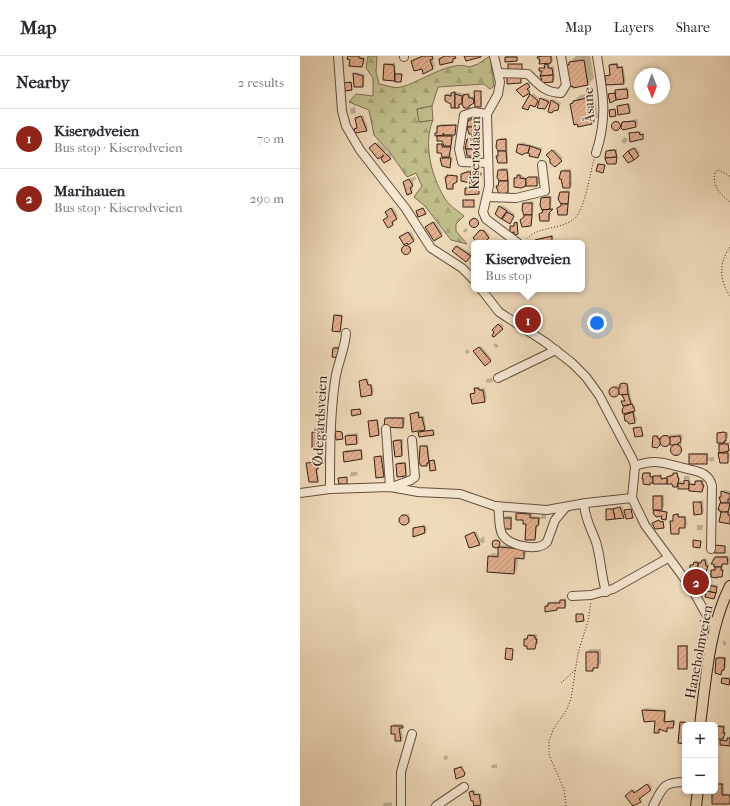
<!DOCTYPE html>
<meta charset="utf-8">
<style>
body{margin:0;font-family:"IM FELL French Canon",serif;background:#f7f7f7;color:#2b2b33}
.controls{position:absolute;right:12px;bottom:12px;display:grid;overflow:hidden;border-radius:6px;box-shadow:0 2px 6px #0003}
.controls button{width:36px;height:36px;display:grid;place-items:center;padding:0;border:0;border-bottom:1px solid #e1e1e2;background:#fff;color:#2b2b33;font:20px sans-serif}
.compass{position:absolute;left:334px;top:12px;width:36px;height:36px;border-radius:50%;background:#fff;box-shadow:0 2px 6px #0003;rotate:179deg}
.you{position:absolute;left:297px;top:267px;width:14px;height:14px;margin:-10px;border:3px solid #fff;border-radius:50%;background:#1a73e8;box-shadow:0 0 0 6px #1a73e833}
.badge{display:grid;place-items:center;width:26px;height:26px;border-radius:50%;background:#8f2418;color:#fff;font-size:13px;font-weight:700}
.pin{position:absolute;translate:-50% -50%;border:2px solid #fff;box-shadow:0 1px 4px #0006}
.popup{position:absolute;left:171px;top:184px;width:114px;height:52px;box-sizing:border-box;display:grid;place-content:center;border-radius:6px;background:#fff;filter:drop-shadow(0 1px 3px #0005);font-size:13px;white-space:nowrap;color:#7c7c81}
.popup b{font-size:15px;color:#2b2b33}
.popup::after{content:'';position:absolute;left:50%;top:100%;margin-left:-8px;border:8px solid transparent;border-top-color:#fff}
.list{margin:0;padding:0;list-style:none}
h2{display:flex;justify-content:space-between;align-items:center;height:52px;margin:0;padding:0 16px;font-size:17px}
h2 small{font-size:13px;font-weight:400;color:#7c7c81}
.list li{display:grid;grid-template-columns:26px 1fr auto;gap:12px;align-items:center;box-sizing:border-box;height:60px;padding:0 16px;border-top:1px solid #e1e1e2}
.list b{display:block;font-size:15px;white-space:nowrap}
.list p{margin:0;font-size:13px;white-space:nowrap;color:#7c7c81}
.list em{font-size:13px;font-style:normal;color:#7c7c81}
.map{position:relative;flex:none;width:430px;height:750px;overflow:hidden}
header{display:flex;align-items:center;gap:24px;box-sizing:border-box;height:56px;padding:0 20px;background:#fff;border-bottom:1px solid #e1e1e2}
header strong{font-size:19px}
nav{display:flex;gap:22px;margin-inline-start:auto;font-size:14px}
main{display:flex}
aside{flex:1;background:#fff}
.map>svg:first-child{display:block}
</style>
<header>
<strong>Map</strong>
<nav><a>Map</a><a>Layers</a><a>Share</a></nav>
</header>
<main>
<aside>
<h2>Nearby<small>2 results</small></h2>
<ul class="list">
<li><span class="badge">1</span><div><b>Kiserødveien</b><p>Bus stop · Kiserødveien</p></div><em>70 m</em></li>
<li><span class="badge">2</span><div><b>Marihauen</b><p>Bus stop · Kiserødveien</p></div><em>290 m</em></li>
</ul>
</aside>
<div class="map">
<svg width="430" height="750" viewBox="0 0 430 750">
<defs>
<pattern id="forest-firs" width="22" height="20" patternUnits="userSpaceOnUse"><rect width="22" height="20" fill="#c0bd8b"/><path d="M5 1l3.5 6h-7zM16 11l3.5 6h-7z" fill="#a6a277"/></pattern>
<pattern id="building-hatch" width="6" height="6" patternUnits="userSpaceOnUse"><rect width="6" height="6" fill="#e3b08f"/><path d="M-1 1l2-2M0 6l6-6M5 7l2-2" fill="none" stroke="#c3977a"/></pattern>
</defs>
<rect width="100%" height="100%" fill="#efdaba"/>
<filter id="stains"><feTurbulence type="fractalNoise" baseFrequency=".005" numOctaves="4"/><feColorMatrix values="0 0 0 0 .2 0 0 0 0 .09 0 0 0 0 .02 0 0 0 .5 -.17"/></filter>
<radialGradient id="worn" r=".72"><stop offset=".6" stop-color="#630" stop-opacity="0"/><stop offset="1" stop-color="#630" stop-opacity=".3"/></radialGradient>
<path fill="url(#forest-firs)" stroke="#7c6e50" d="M68,0H77L76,16L79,28C85,29 95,33 101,31C119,27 151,3 169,11L178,8L190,0L194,30L190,33L184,28L138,31L132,50L117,53L120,66L133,64C123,87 131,119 144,141C148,149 158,155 164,160L156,168V175L167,188L151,184L125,150L114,141L122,130L116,117L107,121L91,98L74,79L69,54L49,46L56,38L73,40V22L66,12Z"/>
<path fill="#c0bd8b" stroke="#7c6e50" d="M132,50L133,64L119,66L117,53Z"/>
<g fill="#0003">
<path d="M49,0L65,1L64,8L62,10Z"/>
<path d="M122,0H134L132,2L135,10L124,17L122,11L112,5Z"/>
<path d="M207,0H218V3L217,4L206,1Z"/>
<path d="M240,0H252L253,5L250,6V11L254,10L255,23L253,25L241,26L240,13L245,11L248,7H239Z"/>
<path d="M276,0H290L294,22L288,28L267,10Z"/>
<path d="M87,7H95L96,17L102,18L101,25L84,24L85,9Z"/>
<path d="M312,7H318L319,10H323L326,25L324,27L306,20L311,18L310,9Z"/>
<path d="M56,16L65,18L64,28L62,30L54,18Z"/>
<path d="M229,26L231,28L228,31L231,34L229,36L219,32Z"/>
<path d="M328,31L329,39L328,41L315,43L309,38L316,36L318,33Z"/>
<path d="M154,35L165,38L170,37L171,41L175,40L176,35H181L182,49L174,42L173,47L169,51L164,47H161L159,51H152V47L146,45V39L148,37L152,38Z"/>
<path d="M233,37L239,42L236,48L224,51Z"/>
<path d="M294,37L298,61L292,67L271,48L280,39Z"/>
<path d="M243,41L250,44L246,50L238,51Z"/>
<path d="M253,43L261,47L255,55L253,54L252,45Z"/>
<path d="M330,47L331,55L329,56L318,50Z"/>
<path d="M55,51L56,57L51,58L50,53Z"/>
<path d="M63,59L68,72L66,74L55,73L58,71L56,62Z"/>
<path d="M174,60H178L180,64L178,77L172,80L168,75L169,64Z"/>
<path d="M337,63L338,68L336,70L323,66Z"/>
<path d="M319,65L320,72L314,73L313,67Z"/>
<path d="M140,68H157L150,96L153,104L149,111H145L141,106L143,99L138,89L144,87L138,81L140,78L136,77Z"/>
<path d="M341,75V78L344,77L343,82L330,78Z"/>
<path d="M324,81L328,83L325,88L321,86Z"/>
<path d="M170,82H176L178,86L177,99L175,101L168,99L166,89Z"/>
<path d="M200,82H207L208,104L206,106L197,100L199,98L198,84Z"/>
<path d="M78,86L87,95L78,102L72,90Z"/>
<path d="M221,86L242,92L240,99L238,101L230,97L217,96Z"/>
<path d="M336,91L340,97L328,106L324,100L331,93Z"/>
<path d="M254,93L263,102L255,109L248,99Z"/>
<path d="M309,93H317V105L315,107L307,95Z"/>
<path d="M88,96L92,100L85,106L82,103Z"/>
<path d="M201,112H208L209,135L207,136L200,128L199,114Z"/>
<path d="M264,113H271L272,129L270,131L262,115Z"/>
<path d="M169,114L182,116V119L178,124L162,118Z"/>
<path d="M153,118V120L158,119V123L154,126L153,132L146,121Z"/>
<path d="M220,118L226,122L239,120V128L237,129H225L215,123Z"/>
<path d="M115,120L116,123L113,125L114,128L112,130L113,134L108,138L104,126Z"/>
<path d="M270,134L268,156L267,158L260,151L261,150L259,143L262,135Z"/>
<path d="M244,140H252L250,162L249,164L240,159L244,156L242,142Z"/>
<path d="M234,145L232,168L230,169L225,161L224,148L226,146Z"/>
<path d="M202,149L215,158L209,166L204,165L203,161L196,158Z"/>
<path d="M93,151L98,160L93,164L94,167L93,168L88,154Z"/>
<path d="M177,162L179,168L172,170L169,166Z"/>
<path d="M135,165L143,177L141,179L128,169Z"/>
<path d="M165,172L168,174L165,177L163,175Z"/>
<path d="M184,173L190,180L182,187H179L177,179Z"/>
<path d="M111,175L115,183L114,185L102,179Z"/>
<path d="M253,179L252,187H236L238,183Z"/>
<path d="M201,184L205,187H199Z"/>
<path d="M158,189L172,198L166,205L153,195Z"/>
<path d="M111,190V196H102L104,191Z"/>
<path d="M173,202L174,209L173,210L169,207Z"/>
<path d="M37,258L43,259L41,273L40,275L35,260Z"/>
<path d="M200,267L204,270L194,280L196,276L193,274Z"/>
<path d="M196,287L199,290L196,292L193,289Z"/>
<path d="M35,290L42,291L41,299L34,292Z"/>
<path d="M181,290L192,303L190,304L175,295Z"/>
<path d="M167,293L170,296L167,298L165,296Z"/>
<path d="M68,322L69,328H72L74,336L72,338L60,326Z"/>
<path d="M192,322L193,326L187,327L186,323Z"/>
<path d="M323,327H328L332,346L336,352L334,354L337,364L335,366L325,360L327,357H324L327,349H324L322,346L325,344L322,337L314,340L313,338L311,339L310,333L317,329L321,330Z"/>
<path d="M177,331H180V333L185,332L187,343L173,347L171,338L176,336Z"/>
<path d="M120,355V360H124L126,372L122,376L134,374L133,378L119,377L122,374L111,358Z"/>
<path d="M87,361H105V369L103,371L86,363Z"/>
<path d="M78,363L80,377L78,379L69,366Z"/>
<path d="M24,370H28L27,377H23V389L21,391L13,377L15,375H24Z"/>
<path d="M419,376H428V382L425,384V386H430L428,394L430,399L428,406L419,403L420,387L418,378Z"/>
<path d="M58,377L59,385L57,387L46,388V380L47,378Z"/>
<path d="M382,378L383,383L380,385L382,389L378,399L373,398L371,396L373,387L364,390V388H360L354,380L359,379L360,382L365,379Z"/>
<path d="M96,383H103V397L102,399L94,385Z"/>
<path d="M123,389H128L130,405L135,404L136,413L130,405L127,409H121V391Z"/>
<path d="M62,393L63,401L61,402L44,396L46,394Z"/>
<path d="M392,397H408V402L414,401V405L410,406V403L406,407L390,399Z"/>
<path d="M83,399L86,419L84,420L75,402Z"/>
<path d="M28,402V409H23V403Z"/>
<path d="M19,405L20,410L17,413L19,423L17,425L7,407Z"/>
<path d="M99,406H106L107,418L105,420L97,408Z"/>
<path d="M51,416H57L58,419L50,421Z"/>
<path d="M346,416H351V420L362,418V422L378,416L380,425L385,426L387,423H384V420H389L391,427H396L398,424H404L403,433L402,435L379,432L380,426L376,430L372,427L361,428L353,426L344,418Z"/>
<path d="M424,434L430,435V467L422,447V436Z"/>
<path d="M356,439H364V451L357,454L367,456L366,463L363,459L354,457V441Z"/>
<path d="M403,444L404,455L402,457L394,447Z"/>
<path d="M322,450L324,456L332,453V461L326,458L323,461L307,453Z"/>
<path d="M219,456L232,457V460L241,461L242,458H246V463H240V468L237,469L236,482L234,483L227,467L217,458Z"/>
<path d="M376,457H379V460H386L387,469L380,471L378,477L372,466Z"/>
<path d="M102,458H109L110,466L108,468L102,469L101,460Z"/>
<path d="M206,460H212V470L210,472L204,462Z"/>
<path d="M126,469L127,474L125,476L114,473Z"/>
<path d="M397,469H403L402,474H397Z"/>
<path d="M176,475L180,483L184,480L185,486L182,488L181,486L179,488L166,480Z"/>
<path d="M194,484H199L197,492L193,490Z"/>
<path d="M202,489L227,490L226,499L223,502H218L217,514L214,517L189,500L192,497L199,498V492Z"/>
<path d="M417,500H429L430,505L422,508L423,518L421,520L412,514L416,512L415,507L412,506Z"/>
<path d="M405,502H406L409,509L406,517L404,518L402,515L394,517L391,510L396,504L402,506Z"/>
<path d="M407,524H410V527H406Z"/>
<path d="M410,528L418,529L414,542L409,530Z"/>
<path d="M266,542L267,549L265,551H259L257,553L246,550L250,546L261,545Z"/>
<path d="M230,578H237L238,587L234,592L225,583Z"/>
<path d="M424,584L427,588L424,590L422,586Z"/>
<path d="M381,589H388V610L386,612L379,591Z"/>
<path d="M290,593H301V608L292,614H287V596Z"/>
<path d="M419,600L426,601V611L421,618L417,602Z"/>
<path d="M425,621H430L429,628H424L423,622Z"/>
<path d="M345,652L366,654V665L375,664V669L368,671L367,674L360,673L358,676L356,664H344L343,654Z"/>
<path d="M93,668H104L101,671L103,683L101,684L92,670Z"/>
<path d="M418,669H425V675L426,676L422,682L416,671Z"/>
<path d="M147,699L148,703L144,704V700Z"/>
<path d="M197,708V712H191L192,709Z"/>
<path d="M162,709L165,717L163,719L155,713Z"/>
<path d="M349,727L352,731L340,741L342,743L334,750L326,740L334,733L337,736Z"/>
<path d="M415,727H424V737L430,738V747L413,735H415Z"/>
<path d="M172,734H175L176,738L181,737L182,746L180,748L174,744L170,736Z"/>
<path d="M92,746V750H94H82L84,747Z"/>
</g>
<g fill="url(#building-hatch)" stroke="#371f14">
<path d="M48,0H59V2L64,3L62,11L49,10L50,4L47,3Z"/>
<path d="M123,0H132L133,3L130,4L133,13L123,18L122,13L114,15L111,5Z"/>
<path d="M145,0H155L156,2L153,3V6L140,9L139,3Z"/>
<path d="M164,0H181V1L166,5Z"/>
<path d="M243,0H251V7L239,8L240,3H238L237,1Z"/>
<path d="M205,1H217V5L205,6Z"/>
<path d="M284,4L288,29L273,32V30L269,31L266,9H269V6Z"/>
<path d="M84,8L94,9L95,25L83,24Z"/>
<rect x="208" y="8" width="14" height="7"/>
<path d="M248,8V12H252L253,19L240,20L242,15H239V12H245L244,9Z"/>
<path d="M317,8V12L322,11L324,28L306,29L305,20L310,19L309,9Z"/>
<path d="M53,17L63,20V31H54Z"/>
<path d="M95,18H102L101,26H95Z"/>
<path d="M253,19V26L240,27V24H242L240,20Z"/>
<path d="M207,21H221V27L207,28Z"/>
<path d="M51,26L52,34L45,35L44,27Z"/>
<path d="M227,27L230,31L227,33L230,37L223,41L216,34Z"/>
<path d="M327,33L328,42L316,44L315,34Z"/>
<path d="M174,35H181V51H175Z"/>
<path d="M155,36V52H151V48L145,45V39L151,40V37Z"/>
<path d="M315,37L316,44L310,47L308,38Z"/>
<path d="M155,38L162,40V48H159V52H155Z"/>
<path d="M168,38L169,42H173L174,47L169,50V52H164L162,48L163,39Z"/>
<path d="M230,38L238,45L235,51L230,49L228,54L222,52Z"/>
<path d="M240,42L249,46L245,53L237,52Z"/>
<path d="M288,42L292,68L278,71L277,68L274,69L270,48L273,47V45Z"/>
<path d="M251,44L259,49L258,54L253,55L252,57L248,56Z"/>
<path d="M328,48L330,57L318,59L317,50Z"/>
<path d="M315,53L316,60L310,61L309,54Z"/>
<path d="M61,60L67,75L55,77L54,73L57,72L55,62Z"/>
<path d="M171,61H176L178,71H167L168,64H171Z"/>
<path d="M335,65L336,71L323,74L321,72L322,66Z"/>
<circle cx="316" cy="70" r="4.5"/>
<path d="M156,69L155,79H144L143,77L144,79L135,80V77H137V70Z"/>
<path d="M167,71H178L177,80L172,81V78H169Z"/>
<path d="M339,76L340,79L343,78V83L330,86L329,77Z"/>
<path d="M137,80H152L151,90H144L142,85H137Z"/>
<path d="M167,83H175L177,93H165Z"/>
<path d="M206,83V95H198L196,91L197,84Z"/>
<path d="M75,87L91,103L84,107L81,103L84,99L78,103L69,92Z"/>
<path d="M137,88H142V91H151L149,101H142L141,97H137Z"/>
<path d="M218,88L230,90L228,97H225L222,99L216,96Z"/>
<path d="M230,90L241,94L238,102L229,100L230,98L228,97Z"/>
<path d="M334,92L339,100L334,104L328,95Z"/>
<path d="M166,93H177L175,102H170V100H167Z"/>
<path d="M252,94L262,105L255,111L250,107V103L246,99Z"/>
<path d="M315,94L317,101L305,102L306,95Z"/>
<path d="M198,95H206L207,107H198L196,100H198Z"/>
<path d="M328,95L334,104L328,107L323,100Z"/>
<path d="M317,101L316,108H307L305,102Z"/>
<path d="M140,102H151L150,112L142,110Z"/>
<path d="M298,108L305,109L303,117L296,115Z"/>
<path d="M198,114H207L208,125H199L197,121Z"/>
<path d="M261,115H270V132H263L261,123H259Z"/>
<path d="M167,116H171V127L161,125V118Z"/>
<path d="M171,116L181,117L178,125L171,127Z"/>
<path d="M147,119L157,120V126L153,128V133H147L145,121H147Z"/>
<path d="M217,119H220V122L226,123V130L221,132L214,131V122H217Z"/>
<path d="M228,121H237V130H226V123Z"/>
<path d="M109,123L113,130L110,132L112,137L107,139L103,126Z"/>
<path d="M199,125H208V137L199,138L196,130H198Z"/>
<path d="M165,132H179V138L165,139Z"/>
<path d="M260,136H269L268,148H261L258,143Z"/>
<path d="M250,141V153L242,154L240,149L241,142Z"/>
<rect x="163" y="144" width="11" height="7"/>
<path d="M223,147H232V159H224L222,154Z"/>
<path d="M261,148H268L267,159H258L257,152L261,150Z"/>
<path d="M199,150L207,155L201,163L195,158Z"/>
<path d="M91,152L97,163L92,166L93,169L88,172L83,164L88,161L85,156Z"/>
<path d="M123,152L126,158L118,161L116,155Z"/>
<path d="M253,153L249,157V165H240L239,158L243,156L242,154Z"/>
<path d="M207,156L214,160L210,168L202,163Z"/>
<path d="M224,159H232L231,170L222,171L220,164L224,161Z"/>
<circle cx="174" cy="167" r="4.5"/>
<path d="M133,166L142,180L134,185L125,171Z"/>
<path d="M217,166L218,178L214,179V176L210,177V170H214V167Z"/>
<path d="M180,174L184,175L189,182L183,187H178L173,182Z"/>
<path d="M108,176L114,185L108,189L107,187L104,189L99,181Z"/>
<path d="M252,180V187H235V184L239,183Z"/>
<circle cx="106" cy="194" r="4.5"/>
<path d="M156,190L171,200L166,206L152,195Z"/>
<path d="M34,259L42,260L40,276L32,275Z"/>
<path d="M198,268L203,273L194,281L192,280L194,276L192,274Z"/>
<path d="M179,291L191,305L185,310L173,295Z"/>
<path d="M33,292H41L40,302L32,301Z"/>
<path d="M66,323L68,329H71L72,339L61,341L59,325Z"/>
<path d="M324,327L327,328L328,338L322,339L319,338L318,332H320V328Z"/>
<circle cx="314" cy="336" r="5"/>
<path d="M174,332H178L179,334H183L185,346L172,348L170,338L175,337Z"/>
<path d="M328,338L331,348L323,350L321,345H325L322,339Z"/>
<path d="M332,348L335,355L323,358L322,354L324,350Z"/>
<path d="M60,353L61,358L52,360L51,354Z"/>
<path d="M118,356L119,362L122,361L125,374L112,376L110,358Z"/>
<path d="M333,356L335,367L329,368L327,365H325L324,359Z"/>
<path d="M85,362H103V372L84,371Z"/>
<path d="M77,364L79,379L70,381L68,365Z"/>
<path d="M341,371L343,380L335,381L333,372Z"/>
<path d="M133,374L134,379L119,381L118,376Z"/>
<path d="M35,375L42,376L43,383L36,384Z"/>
<path d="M12,376L22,377L21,392H12Z"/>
<path d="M424,376L426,377V385H424V387H417V377Z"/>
<path d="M56,379L57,388L46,389L45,380Z"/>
<circle cx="365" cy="385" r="5.5"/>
<path d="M353,380H357L358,383H360V389L357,392L352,391Z"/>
<path d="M380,380L381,386L378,387V389H370V381Z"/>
<path d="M101,384L102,400L95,401L93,385Z"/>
<path d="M419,388H428L429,395L419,397Z"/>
<circle cx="376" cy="394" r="5.5"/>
<path d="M120,390H127L129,407H127V410H121L119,407Z"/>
<path d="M61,394L62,403L44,406L43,396Z"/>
<path d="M418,397H428V407H420Z"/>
<rect x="389" y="398" width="18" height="10"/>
<path d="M81,400L84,421L76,422L74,401Z"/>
<path d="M134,404L136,414L130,415L129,405Z"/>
<path d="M18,406V413H16L18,426H9L6,407Z"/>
<path d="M105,407L106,420L97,421L96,408Z"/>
<path d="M343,417H350V421H353V427H350V429L343,428V423H342Z"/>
<path d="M373,417H377L378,422H379L377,431H373L372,428H367V421L373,419Z"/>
<path d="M353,420H361V423L367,422V428H353Z"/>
<path d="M47,421V428H39L38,422Z"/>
<path d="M384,424L389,425V433H378V427L384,428Z"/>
<path d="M395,425H402V429H404L402,436L389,435V428L395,429Z"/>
<path d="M421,435L430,438V443H428V447H421L419,441H421Z"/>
<rect x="353" y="440" width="9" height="14"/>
<path d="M393,446H401L402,458L394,459Z"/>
<path d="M420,447H430L428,456H420V454H418Z"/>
<path d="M320,451L324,462L315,463L313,453Z"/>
<path d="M306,453H313L315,463L306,464Z"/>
<path d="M331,453L333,462L326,463L324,454Z"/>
<path d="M354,454L367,456L366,464L361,463L362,460L356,461L353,457Z"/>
<path d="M421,456H428V459H430V468L419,466Z"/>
<path d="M216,457L230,458V462H239L238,470H236L235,484H225L226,468H223V464H216Z"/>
<path d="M378,458V461H385V472H379V478H371L370,465H373V459Z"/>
<circle cx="104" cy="464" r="5"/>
<rect x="203" y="462" width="8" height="11"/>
<path d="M359,464L360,466L363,465L364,472L355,473L352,467Z"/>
<path d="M124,470L125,477L113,481V472Z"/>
<path d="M174,476L180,489L169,492L165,480Z"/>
<circle cx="196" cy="488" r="4"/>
<path d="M393,484L401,485L400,492L393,491Z"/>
<path d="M414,489L425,490V497H414Z"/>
<path d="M198,491L224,493V503L215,502L214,518L187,516L188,500L198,501Z"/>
<path d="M415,501H427L428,508H422V511H414V508H411Z"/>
<path d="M402,504H405L406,510H408L405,519H401V517H398V507H401Z"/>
<path d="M394,506L398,507L397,518H394L390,515V509H393Z"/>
<path d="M415,511H421V514H423L422,521H417V522L411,521V514H415Z"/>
<path d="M408,529L417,531L416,537L406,535Z"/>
<path d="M406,535L416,537L414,543L405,541Z"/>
<path d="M260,544H265V552H257V554L245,556V550H248V547H260Z"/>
<path d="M276,558H283L284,565L276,566Z"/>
<path d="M228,579L235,580V583H237L235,593H227V590H224V583H227Z"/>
<rect x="378" y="590" width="9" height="23"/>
<path d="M206,592L213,593L212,604L205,603Z"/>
<path d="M286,596H298V612H293V615H286Z"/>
<path d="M416,602H425L424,614H422L421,619L415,617Z"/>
<path d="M422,622L430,623L429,629L421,627Z"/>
<path d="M342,654L365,655L364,666L374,665L373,672H367V676L359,673V677H354L355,665L344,666Z"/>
<path d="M380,666L396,667L395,669H385V688L378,687Z"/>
<path d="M91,670H103V672H99L101,685H95V678H91Z"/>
<path d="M415,670L424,671L423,677H425L423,683H415Z"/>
<path d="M427,682H430V690L420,689V684L427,685Z"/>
<path d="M161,711L165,717L164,720L156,723L154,713Z"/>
<path d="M347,728L351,734L339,743L341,746L333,750L325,740L332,734L334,737Z"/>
<path d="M415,728H422V739H430V748H412V735H415Z"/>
<path d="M173,735L174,739L179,738L181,749L174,750L173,745H171L169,736Z"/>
</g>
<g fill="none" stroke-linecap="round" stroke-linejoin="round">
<g stroke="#654e3e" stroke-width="10">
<g id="minor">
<path d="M38,0L42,55L46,70L60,94L106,153L131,192L162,212L174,224"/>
<path d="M194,0L200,26L198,38L187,58L189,130L183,156L186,163L218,187"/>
<path d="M104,1V0"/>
<path d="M199,17L228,18C239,29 244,36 261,37L266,29L261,0"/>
<path d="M187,58L174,56L164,59L159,93L162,106L188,107"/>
<path d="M296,97C308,60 303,38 297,0"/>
<path d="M187,141L216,142L245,135L242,109"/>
<path d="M181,233L199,256L245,286L272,307L286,321L299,339L333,404L335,410L332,442L345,469L392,533L410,565L416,569"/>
<path d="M198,322L256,294"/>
<path d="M86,373L90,431"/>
<path d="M335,410C358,402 366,408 388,413C399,416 409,417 412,430L411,493"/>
<path d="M92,431L111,424L115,421L112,384"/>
<path d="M30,433C30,397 30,360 35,325C37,308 45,294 46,277"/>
<path d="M0,437L30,433L90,431L118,436L160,438L195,450L247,454L286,447L332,442"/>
<path d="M284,448C285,463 291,472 296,486C301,502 301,519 306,536"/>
<path d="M198,450C200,459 198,470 202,478C209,490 238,496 247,486L255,464L265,452"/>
<path d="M272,540L291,539L313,533L368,502"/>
<path d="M101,750V716L112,678"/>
<path d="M136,750L164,731"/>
<path d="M353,750C363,731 363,726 385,726"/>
</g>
</g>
<g stroke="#371f14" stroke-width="12">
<g id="major">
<path d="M400,669C406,623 409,572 430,530"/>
<path d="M396,750L398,735"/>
</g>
</g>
<g stroke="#371f14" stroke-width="1" stroke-dasharray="1 2" stroke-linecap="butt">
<path d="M430,120L418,114L415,116C412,130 420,138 430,146"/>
<path d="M225,185C236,169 261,175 275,162C285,152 290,118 294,103"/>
<path d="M430,191C419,206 419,224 430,240"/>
<path d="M261,627L275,614"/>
<path d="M266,750L264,733L249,699V685L254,672L266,655L271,643L278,597L288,565L291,546"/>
</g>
<use href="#minor" stroke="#f5e7d2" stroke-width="8"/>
<use href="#major" stroke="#efdaba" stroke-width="10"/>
</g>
<g text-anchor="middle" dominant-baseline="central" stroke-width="3" stroke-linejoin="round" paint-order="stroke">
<g font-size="14" fill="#371f14" stroke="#f5e7d2">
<text transform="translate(289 49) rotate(-93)">Åsane</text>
<text transform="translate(175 97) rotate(-89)">Kiserødåsen</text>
<text transform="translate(20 365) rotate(-87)">Ødegårdsveien</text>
<text transform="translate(399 596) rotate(-79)">Haneholmveien</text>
</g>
</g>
<rect width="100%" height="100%" filter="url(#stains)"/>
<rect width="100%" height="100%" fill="url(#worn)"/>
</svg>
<div class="controls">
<button>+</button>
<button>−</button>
</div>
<svg class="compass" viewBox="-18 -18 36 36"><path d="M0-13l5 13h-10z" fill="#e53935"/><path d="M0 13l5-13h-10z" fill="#7c7c81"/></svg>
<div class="you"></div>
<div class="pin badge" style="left:228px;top:264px">1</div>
<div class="popup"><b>Kiserødveien</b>Bus stop</div>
<div class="pin badge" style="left:396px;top:526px">2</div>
</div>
</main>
